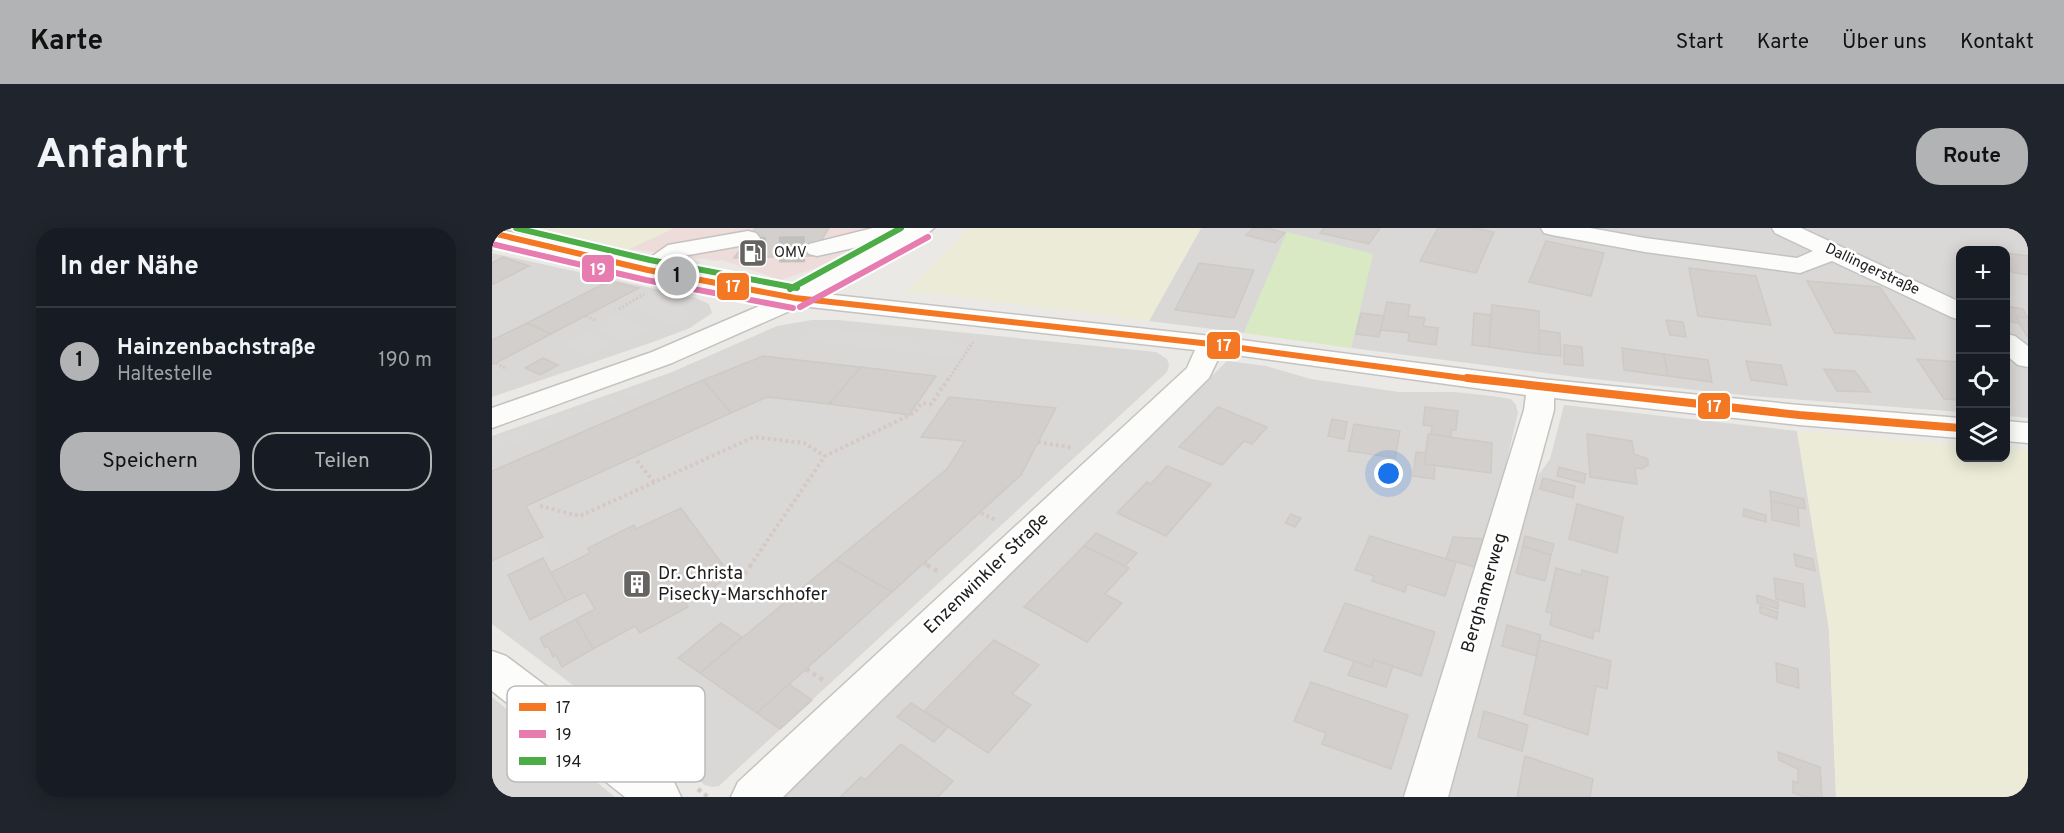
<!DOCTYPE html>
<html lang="de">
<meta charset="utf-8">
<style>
body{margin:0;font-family:Overpass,sans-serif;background:#20242c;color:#f1f3f6}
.controls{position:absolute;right:18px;top:18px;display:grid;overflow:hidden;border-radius:12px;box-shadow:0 3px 15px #0003}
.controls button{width:54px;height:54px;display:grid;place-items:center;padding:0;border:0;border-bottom:2px solid #363941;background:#171b24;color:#f1f3f6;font:30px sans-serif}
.you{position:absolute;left:897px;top:246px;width:21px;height:21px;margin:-15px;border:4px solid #fff;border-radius:50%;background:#1a73e8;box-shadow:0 0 0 9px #1a73e833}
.badge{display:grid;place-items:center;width:39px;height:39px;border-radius:50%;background:#b2b3b4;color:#111;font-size:20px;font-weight:700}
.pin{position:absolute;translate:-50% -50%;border:3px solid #fff;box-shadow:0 2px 6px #0006}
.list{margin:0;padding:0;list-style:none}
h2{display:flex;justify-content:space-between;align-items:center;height:78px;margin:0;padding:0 24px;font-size:26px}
h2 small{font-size:20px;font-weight:400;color:#9ea1a6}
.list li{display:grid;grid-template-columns:39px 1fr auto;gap:18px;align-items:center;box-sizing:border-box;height:108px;padding:0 24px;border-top:2px solid #363941}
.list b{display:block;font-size:22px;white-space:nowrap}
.list p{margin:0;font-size:20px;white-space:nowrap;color:#9ea1a6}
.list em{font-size:20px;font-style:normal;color:#9ea1a6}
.actions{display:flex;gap:12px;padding:18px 24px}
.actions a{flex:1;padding:14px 0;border:2px solid #b2b3b4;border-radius:24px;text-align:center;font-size:21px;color:#b2b3b4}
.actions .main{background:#b2b3b4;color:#111}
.icon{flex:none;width:33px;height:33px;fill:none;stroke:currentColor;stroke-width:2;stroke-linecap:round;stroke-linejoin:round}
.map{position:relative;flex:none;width:1536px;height:569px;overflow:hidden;border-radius:24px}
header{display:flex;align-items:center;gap:36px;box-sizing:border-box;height:84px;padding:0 30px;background:#b2b3b4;color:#111}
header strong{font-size:28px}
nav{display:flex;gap:33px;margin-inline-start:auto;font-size:21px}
.intro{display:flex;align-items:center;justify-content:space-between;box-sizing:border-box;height:144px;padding:0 36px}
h1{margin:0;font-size:42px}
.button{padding:15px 27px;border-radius:24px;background:#b2b3b4;color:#111;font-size:21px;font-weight:700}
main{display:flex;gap:36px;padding:0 36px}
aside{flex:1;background:#171b24;border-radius:24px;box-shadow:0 3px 15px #0003}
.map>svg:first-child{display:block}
</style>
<header>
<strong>Karte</strong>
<nav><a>Start</a><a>Karte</a><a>Über uns</a><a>Kontakt</a></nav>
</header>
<div class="intro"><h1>Anfahrt</h1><a class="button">Route</a></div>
<main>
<aside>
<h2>In der Nähe<small></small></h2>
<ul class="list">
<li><span class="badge">1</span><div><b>Hainzenbachstraße</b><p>Haltestelle</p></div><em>190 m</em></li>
</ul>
<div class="actions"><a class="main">Speichern</a><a>Teilen</a></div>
</aside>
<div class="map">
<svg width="1536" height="569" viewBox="0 0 1536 569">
<rect width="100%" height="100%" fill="#ebe9e5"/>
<g fill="#dad8d6">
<path d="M709,0H1278L1468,92V184L1260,168L1092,150L859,120L880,26L795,5L752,105L657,93Z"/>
<path d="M1307,0H1536V124L1514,107V22H1468V79Z"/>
<path d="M0,25L204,70L217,76L220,85L198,100L161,114L0,169Z"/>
<path d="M320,92H346L664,124L675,131L677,137L675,144L227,558L220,559L213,557L0,396V208L180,144L285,98Z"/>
<path d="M1514,123L1536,140V190L1514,188Z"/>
<path d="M735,133L774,138L819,151L907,164H963L1000,168L1019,171L1024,177L1026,185L998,304L917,569H290Z"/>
<path d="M1072,177L1305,203L1337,401L1344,569H957L1041,261L1047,246L1058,231Z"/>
<path d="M0,469L123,569H0Z"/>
</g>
<path fill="#eddcda" d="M182,0H398L324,40L289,52L230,32L226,33L137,21Z"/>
<g fill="#ebebd8">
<path d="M51,0H182L137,21Z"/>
<path d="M477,0H709L657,93L415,63Z"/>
<path d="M1305,203L1468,217V230H1514V220L1536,222V569H1344L1337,401Z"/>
</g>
<path fill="#d8e9c3" d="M795,4L881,26L859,120L752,105Z"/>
<g fill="#dad9d7">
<path d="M159,66L206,86L184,99L137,78Z"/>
<path d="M124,87L157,102L135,114L102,99Z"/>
<path d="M315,98L475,115L465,129L303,111Z"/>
<path d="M94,103L120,115L97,128L70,115Z"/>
<path d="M153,157L156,162L33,207L35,211L0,225V212Z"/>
<path d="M49,310L58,326L16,347L7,331Z"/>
</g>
<g fill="#d2cfcc" stroke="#cecac6" stroke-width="1.5">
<path d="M263,0H337L320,28L242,30Z"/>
<path d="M761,0H775L793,5L783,15L754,7Z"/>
<path d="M832,0H888L877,16L828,5Z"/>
<path d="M946,0H982L1002,4L984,45L928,33Z"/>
<path d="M1054,13L1112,25L1099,68L1037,54Z"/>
<path d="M1514,25L1536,28V47L1520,44L1514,33Z"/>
<path d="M11,29L37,38L0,57V35Z"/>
<path d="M707,35L762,42L742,90L683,82Z"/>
<path d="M1197,40L1264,48L1279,97L1206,88Z"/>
<path d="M117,53L147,60L59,106L35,95Z"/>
<path d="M1315,53L1388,59L1423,111L1343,105Z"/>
<path d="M895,74L918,77L916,88L933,90L931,98L946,100L944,117L916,113L917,105L888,102Z"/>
<path d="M1000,77L1047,83V126L997,119Z"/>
<path d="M1514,78L1531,81L1536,90L1524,88L1527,95L1514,93Z"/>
<path d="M869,85L892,88L887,109L864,106Z"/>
<path d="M982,85L999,87L997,119L980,117Z"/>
<path d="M1524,88L1536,90V110L1527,95Z"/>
<path d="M1174,92L1191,94L1194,109L1178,107Z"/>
<path d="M35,95L59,106L0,137V112Z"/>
<path d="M1047,102L1068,105L1069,128L1047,126Z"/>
<path d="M1072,117L1090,119L1091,138L1072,136Z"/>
<path d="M1130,120L1172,126L1176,148L1132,142Z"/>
<path d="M1172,126L1216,132L1220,154L1176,148Z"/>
<path d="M271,128L369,139L337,176L275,169L239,185L211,152Z"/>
<path d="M51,130L66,137L48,147L33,140Z"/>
<path d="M1425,131L1468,134V172L1452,171Z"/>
<path d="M1254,133L1289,137L1295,157L1259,152Z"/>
<path d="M369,139L444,148L417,187L337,176Z"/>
<path d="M1332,141L1363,143L1378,164L1345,163Z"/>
<path d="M211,152L239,185L34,278L51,309L0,333V243Z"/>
<path d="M457,169L564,180L529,247L400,364L344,332L455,241L473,213L429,209Z"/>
<path d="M726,179L775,199L760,216L752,213L730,237L687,219Z"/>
<path d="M933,179L966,183L964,202H959V209L939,206L940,198L931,197Z"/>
<path d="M840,191L855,194L852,211L836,208Z"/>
<path d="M862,196L908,203L903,230L856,223Z"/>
<path d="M936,206L1000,215L999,245L932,236Z"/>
<path d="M1095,206L1140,213L1142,226L1156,231V237L1150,241L1143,240L1145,256L1098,249Z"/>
<path d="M924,224L934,225L932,236L943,237L942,251L921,248Z"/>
<path d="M675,238L719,256L674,308L625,285L655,254L659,256Z"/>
<path d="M1067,239L1094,246L1092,255L1065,248Z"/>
<path d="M1051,250L1083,258L1081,270L1048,261Z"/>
<path d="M1278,263L1312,271L1313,281L1279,273Z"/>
<path d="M1279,273L1306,279L1307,298L1280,292Z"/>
<path d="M1085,276L1131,289L1125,325L1077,311Z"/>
<path d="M189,280L239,348L194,376L196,379L148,405L143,398L101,421L84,391L103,381L93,364L74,373L58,345L98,325L96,320L142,297L144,301Z"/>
<path d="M1252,281L1274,287V294L1251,288Z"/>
<path d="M799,286L809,290L803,299L793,295Z"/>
<path d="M604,305L645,325L633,338L592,318Z"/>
<path d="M878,308L964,334L953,368L915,356L913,364L880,353L882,348L863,342Z"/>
<path d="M1033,308L1062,316L1059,327L1031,318Z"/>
<path d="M961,309L991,311L983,339L954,331Z"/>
<path d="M592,318L637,340L613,366L630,375L595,414L532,379Z"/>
<path d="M1031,318L1059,327L1053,353L1024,345Z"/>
<path d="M1302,326L1321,331L1323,343L1304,338Z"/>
<path d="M51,330L74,373L38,392L16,347Z"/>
<path d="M344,332L400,364L265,485L208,445Z"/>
<path d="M1064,340L1089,347L1090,342L1116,349L1107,404L1102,402L1101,411L1058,397L1060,385L1054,384Z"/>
<path d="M1282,350L1311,356L1313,379L1284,371Z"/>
<path d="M1265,367L1286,374V381L1265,375Z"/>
<path d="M853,375L943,404L929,448L882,432L879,439L832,423Z"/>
<path d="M1268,378L1286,384L1285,391L1268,385Z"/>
<path d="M84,391L101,421L70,439L64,427L61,429L56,418L53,420L48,410Z"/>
<path d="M229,395L250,409L208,445L186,430Z"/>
<path d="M1015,397L1049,407L1044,428L1010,418Z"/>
<path d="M502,412L547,437L520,466L539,477L496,525L432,483Z"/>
<path d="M1048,412L1119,433L1115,461L1104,458L1096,507L1032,486Z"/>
<path d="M882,432L901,438L894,459L856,447L862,433L879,439Z"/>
<path d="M1284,435L1306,441L1307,460L1285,454Z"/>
<path d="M819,454L916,487L899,541L830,516L834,505L802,493Z"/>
<path d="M297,456L320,472L288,501L265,485Z"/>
<path d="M419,475L456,499L442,514L405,489Z"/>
<path d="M992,483L1036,497L1030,523L986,509Z"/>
<path d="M409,516L461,553L446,569H348L369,549L373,552Z"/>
<path d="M1286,524L1328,539L1330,569H1313L1301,565V553L1306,555V541L1287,532Z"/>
<path d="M1033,528L1101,551L1098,569H1025Z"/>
</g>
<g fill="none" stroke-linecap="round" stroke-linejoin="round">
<path stroke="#c2c0bd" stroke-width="26" stroke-dasharray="26 13" stroke-linecap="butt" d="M248,22L325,21"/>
<g stroke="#c4c3c1" stroke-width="3">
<g id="minor">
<path d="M0,0L152,34L176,17L256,3L264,5L268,10L264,15L191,28L176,39L302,62L393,13L325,28L317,26L313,21L317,16L381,0H442L426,13L333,66L719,108L1049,151L1307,177L1468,190V210L1307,197L1062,170V182L956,569H912L1032,182L1034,167L729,125L717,150L291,569H239L246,554L695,140L703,122L309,78L180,135L0,200V180L160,124L279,73L156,49L0,12Z"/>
<path d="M1049,0H1098L1153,10L1305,30L1321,23L1283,5L1280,0H1309L1468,74V92L1459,89L1340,33L1308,45L1153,24L1060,7L1052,5Z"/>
<path d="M1514,106L1523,108L1536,118V139L1526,137L1514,127Z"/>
<path d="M1514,193L1536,195V215L1514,213Z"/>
<path d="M0,423L14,428L182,554L189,569H133L0,463Z"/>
</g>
</g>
<g stroke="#d6c8c5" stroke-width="3" stroke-dasharray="2 2" stroke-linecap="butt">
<path d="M127,81L152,66"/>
<path d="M94,88L105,93"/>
<path d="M4,135L15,141"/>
<path d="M456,152L481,114"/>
</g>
<g stroke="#d6c8c5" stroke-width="4" stroke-dasharray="3 3" stroke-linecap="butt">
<path d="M546,214L581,220"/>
<path d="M145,233L162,254"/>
<path d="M48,278L88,288L262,209L312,215L333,228"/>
<path d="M489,285L504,292"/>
<path d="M432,335L438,338"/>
<path d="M258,338L333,228L422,185L430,175L439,176L457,150"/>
</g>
<g stroke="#d6c8c5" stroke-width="4.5" stroke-dasharray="4 4" stroke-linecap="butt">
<path d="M435,337L447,344"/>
<path d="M239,366L259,337"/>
<path d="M314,441L331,452"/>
<path d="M206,561L216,569"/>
</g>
<use href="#minor" fill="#fcfcfb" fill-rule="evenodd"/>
<g stroke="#fff" stroke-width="10">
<path id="bus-1-far1" d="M0,5L156,42L303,70L719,116L986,152"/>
</g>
<g stroke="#fff" stroke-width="12">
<path id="bus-1" d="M975,150L1307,187L1468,200"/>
</g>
<g stroke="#fff" stroke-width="10">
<g id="bus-2">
<path d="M0,16L154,52L301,80"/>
<path d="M308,79L436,9"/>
</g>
</g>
<g stroke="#fff" stroke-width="10">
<g id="bus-3">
<path d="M24,0L158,32L305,60"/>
<path d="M298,61L409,0"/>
</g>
</g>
<use href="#bus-1-far1" stroke="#f47824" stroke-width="6"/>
<use href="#bus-1" stroke="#f47824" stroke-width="8"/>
<use href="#bus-2" stroke="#e67caf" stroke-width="6"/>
<use href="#bus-3" stroke="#4cac46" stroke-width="6"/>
</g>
<defs>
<g id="fuel-square" transform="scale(1.5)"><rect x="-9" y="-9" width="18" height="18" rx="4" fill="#656463" stroke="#fff"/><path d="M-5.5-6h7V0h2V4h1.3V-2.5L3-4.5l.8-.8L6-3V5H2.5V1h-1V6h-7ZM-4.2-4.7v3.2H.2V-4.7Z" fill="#fff"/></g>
<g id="building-square" transform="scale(1.5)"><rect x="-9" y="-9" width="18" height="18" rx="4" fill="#656463" stroke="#fff"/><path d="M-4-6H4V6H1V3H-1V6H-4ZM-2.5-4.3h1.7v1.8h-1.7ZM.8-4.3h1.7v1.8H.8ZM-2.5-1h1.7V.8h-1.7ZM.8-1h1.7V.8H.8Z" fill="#fff"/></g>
</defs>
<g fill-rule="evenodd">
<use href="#fuel-square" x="261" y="25"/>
<use href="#building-square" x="145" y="356"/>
</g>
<g text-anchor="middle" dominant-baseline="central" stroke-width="5" stroke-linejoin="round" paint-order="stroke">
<g font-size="15" fill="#1d1d1d" stroke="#fff" text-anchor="start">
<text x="282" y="25">OMV</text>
</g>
<g font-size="15" fill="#1d1d1d" stroke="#fff">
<text transform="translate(1380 42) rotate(25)">Dallingerstraße</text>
</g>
<g font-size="18" fill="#1d1d1d" stroke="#fff" text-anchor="start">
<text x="166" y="346">Dr. Christa<tspan x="166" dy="21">Pisecky-Marschhofer</tspan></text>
</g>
<g font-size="18" fill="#1d1d1d" stroke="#fff">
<text transform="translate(495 346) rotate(-44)">Enzenwinkler Straße</text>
<text transform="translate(993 365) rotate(-74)">Berghamerweg</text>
</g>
</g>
<rect x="15" y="458" width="198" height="96" rx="9" fill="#fff" stroke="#bbb" stroke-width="1.5"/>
<rect x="27" y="475" width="27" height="8" fill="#f47824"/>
<rect x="27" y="502" width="27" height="8" fill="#e67caf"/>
<rect x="27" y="529" width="27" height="8" fill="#4cac46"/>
<g font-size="16" fill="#1d1d1d">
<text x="64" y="485">17</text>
<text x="64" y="512">19</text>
<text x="64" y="539">194</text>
</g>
<g stroke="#fff" stroke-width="2">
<rect x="89" y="26" width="34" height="29" rx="6" fill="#e67caf"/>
<rect x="224" y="44" width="34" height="29" rx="6" fill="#f47824"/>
<rect x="714" y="103" width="35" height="29" rx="6" fill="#f47824"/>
<rect x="1205" y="164" width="34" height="28" rx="6" fill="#f47824"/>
</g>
<g font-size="16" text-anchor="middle" font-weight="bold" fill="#fff">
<text x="106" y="47">19</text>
<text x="241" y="64">17</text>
<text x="732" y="123">17</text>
<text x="1222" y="184">17</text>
</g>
</svg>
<div class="controls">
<button>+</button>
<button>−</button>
<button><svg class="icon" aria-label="locate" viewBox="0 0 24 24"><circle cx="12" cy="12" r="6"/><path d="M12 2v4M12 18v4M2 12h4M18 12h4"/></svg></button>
<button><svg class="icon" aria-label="layers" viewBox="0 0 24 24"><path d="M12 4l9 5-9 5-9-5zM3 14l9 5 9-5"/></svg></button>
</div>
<div class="you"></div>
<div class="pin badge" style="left:185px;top:48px">1</div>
</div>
</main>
